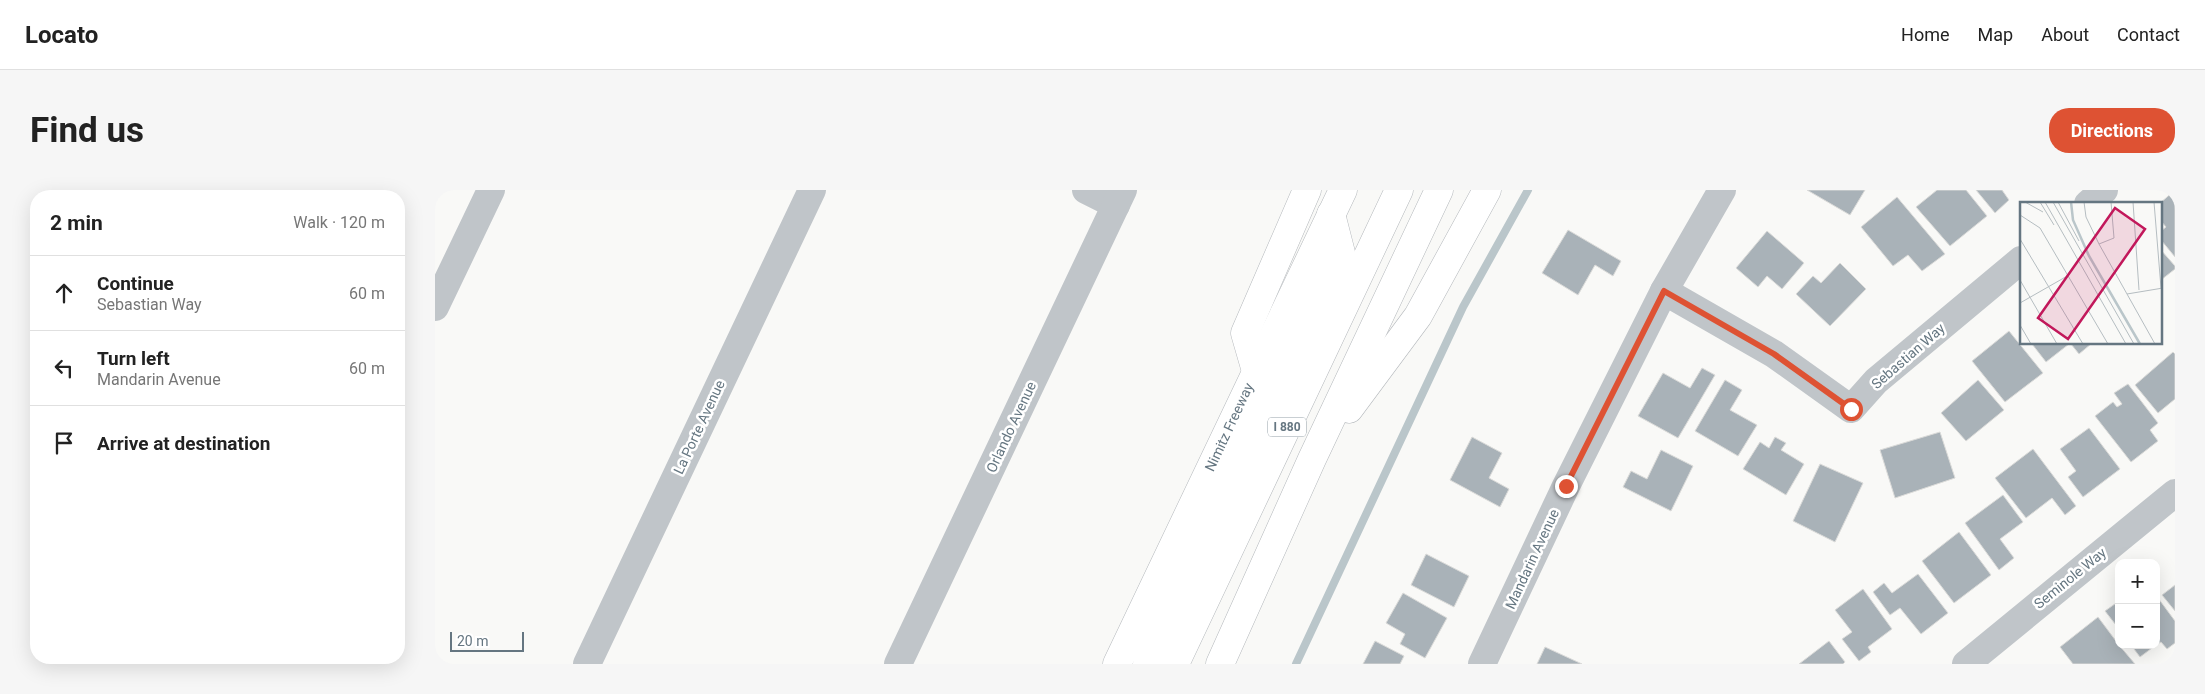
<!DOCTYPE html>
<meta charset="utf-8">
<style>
body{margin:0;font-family:Roboto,sans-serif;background:#f6f6f6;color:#222}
.controls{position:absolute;right:15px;bottom:15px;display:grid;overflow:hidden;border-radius:10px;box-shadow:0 5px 20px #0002}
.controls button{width:45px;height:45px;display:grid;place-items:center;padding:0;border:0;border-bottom:1px solid #e0e0e0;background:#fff;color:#222;font:25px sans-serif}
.scale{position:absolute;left:15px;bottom:12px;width:74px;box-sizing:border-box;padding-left:5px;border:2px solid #657681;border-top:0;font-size:14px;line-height:18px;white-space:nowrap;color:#657681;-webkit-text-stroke:4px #fff;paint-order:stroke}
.stop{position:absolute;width:15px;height:15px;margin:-11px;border:4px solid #de5233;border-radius:50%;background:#fff}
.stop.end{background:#de5233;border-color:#fff;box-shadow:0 1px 5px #0008}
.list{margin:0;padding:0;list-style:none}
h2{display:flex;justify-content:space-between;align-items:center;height:65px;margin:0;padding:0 20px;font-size:21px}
h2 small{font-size:16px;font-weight:400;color:#767676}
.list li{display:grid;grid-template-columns:32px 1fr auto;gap:15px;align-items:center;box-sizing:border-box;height:75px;padding:0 20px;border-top:1px solid #e0e0e0}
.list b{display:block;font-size:19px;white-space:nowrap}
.list p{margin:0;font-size:16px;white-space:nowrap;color:#767676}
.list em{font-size:16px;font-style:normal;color:#767676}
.icon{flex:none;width:28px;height:28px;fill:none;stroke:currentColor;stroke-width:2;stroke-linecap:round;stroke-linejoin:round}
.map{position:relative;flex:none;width:1740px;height:474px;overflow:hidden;border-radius:20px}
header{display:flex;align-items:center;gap:30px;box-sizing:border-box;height:70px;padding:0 25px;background:#fff;border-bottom:1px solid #e0e0e0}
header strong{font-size:24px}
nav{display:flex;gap:28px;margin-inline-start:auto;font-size:18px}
.intro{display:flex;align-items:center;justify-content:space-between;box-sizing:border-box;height:120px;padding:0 30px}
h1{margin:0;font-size:35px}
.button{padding:12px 22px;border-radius:20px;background:#de5233;color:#fff;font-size:18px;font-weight:700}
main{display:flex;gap:30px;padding:0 30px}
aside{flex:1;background:#fff;border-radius:20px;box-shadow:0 5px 20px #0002}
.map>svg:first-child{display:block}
</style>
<header>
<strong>Locato</strong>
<nav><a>Home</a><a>Map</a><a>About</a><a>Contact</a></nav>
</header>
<div class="intro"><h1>Find us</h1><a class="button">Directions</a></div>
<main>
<aside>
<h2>2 min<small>Walk · 120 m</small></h2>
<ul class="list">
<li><svg class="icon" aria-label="ahead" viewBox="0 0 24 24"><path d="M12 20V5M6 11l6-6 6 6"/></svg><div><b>Continue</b><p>Sebastian Way</p></div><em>60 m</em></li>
<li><svg class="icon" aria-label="left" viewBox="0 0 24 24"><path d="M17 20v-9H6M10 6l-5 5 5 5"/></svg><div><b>Turn left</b><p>Mandarin Avenue</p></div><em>60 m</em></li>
<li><svg class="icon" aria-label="arrive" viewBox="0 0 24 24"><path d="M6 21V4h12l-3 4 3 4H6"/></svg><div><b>Arrive at destination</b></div></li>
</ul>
</aside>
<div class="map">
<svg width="1740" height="474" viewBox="0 0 1740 474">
<rect width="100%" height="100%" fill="#f9f9f7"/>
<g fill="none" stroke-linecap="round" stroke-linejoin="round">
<path stroke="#bac6ca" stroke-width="8" d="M861,474L1028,117L1093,0"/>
</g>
<g fill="#a9b2b8" stroke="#dbdbd9">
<path d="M1372,0H1430L1415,25Z"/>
<path d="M1502,0H1531L1552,26L1515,56L1481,17Z"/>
<path d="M1541,0H1567L1574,10L1560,23Z"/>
<path d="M1740,0V67L1726,50V41L1731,37L1726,31V14H1724Z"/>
<path d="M1462,7L1510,64L1487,81L1473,65L1458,76L1426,37Z"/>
<path d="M1133,40L1186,71L1178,86L1160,75L1143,105L1107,83Z"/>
<path d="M1332,41L1369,73L1347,99L1332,86L1323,97L1301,78Z"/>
<path d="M1726,60L1740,76V79L1726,90Z"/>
<path d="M1405,73L1431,99L1395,136L1361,104L1378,86L1386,93Z"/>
<path d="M1574,141L1608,183L1570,212L1537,171Z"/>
<path d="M1597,154H1634L1611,172Z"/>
<path d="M1636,154H1656L1644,164Z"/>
<path d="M1738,162L1740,164V209L1723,223L1700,195Z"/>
<path d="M1267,178L1280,185L1243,248L1203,226L1228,183L1255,198Z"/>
<path d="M1290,190L1307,200L1295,220L1322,235L1303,266L1260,241Z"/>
<path d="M1543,190L1569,220L1531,251L1506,223Z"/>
<path d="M1693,194L1723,233L1715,240L1723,251L1696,272L1660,226L1678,212L1682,217L1687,214L1679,203Z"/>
<path d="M1654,238L1685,279L1648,307L1633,287L1641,281L1625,259Z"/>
<path d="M1505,242L1520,288L1460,308L1445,260Z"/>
<path d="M1037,247L1067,263L1054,288L1074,299L1065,317L1015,290Z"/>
<path d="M1340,247L1351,253L1346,260L1369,274L1351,305L1308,279L1325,252L1334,258Z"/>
<path d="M1598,259L1641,316L1630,325L1617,308L1591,328L1560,288Z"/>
<path d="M1226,260L1258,276L1236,321L1188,297L1196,281L1212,289Z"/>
<path d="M1385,274L1428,293L1400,352L1358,331Z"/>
<path d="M1568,305L1588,332L1565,349L1579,368L1564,380L1530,333Z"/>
<path d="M1524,342L1556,385L1519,413L1487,371Z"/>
<path d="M991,364L1034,386L1019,417L976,395Z"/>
<path d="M1483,384L1513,423L1486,444L1465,418L1455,425L1438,402L1449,393L1457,403Z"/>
<path d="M1740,395V421L1727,405Z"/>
<path d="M1428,399L1457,439L1433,457L1436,462L1424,471L1407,449L1417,442L1400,420Z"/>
<path d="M968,403L1012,428L990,468L965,454L970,444L951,433Z"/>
<path d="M1723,408L1740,431V453L1732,459L1726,452L1721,455V410Z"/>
<path d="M1684,411V439L1670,421Z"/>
<path d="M1663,427L1684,455L1700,474H1638L1625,457Z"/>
<path d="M940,451L969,466L965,474H928Z"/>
<path d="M1394,451L1410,472L1408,474H1364Z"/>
<path d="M1696,455H1721L1705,467Z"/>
<path d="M1110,457L1147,474H1102Z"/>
</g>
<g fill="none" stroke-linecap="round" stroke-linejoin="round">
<g stroke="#b4b8bc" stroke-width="29">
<g id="motorway">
<path d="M821,181L810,143L872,0"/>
<path d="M914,219L983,126L1052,0"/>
<path d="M682,474L908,0"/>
<path d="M712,474L906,63L896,24"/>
<path d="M740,474L964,0"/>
<path d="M785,474L877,269L1004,0"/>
</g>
</g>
<g stroke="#c0c5c9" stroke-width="28">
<path d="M651,0L681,15"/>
<path d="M1653,14L1669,0"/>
<path d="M1229,101L1339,164L1416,219L1441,191L1586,70"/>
<path d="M152,474L377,0"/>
<path d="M463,474L688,0"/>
<path d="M1047,474L1131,296L1229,101L1287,0"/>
<path d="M1531,474L1740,303"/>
</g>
<path stroke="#c0c5c9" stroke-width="28" d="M0,117L56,0"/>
<use href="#motorway" stroke="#fff" stroke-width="28"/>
</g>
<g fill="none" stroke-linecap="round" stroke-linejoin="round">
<path stroke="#de5233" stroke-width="6" d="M1131,296L1229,101L1339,164L1416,219"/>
</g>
<g text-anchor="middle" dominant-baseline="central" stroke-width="5" stroke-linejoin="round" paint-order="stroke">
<rect fill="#fff" stroke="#939fa7" stroke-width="1" x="833" y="227.5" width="38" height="19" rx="4"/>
<g font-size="12" font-weight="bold" fill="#657681">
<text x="852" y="237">I 880</text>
</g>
<g font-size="14" fill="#657681" stroke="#fff">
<text transform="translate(1473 166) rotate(-41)">Sebastian Way</text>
<text transform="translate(264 237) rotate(-65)">La Porte Avenue</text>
<text transform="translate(576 237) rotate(-65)">Orlando Avenue</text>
<text transform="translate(794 237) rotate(-65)">Nimitz Freeway</text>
<text transform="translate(1097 369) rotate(-65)">Mandarin Avenue</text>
<text transform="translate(1635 388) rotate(-39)">Seminole Way</text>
</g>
</g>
<g transform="translate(1585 12)">
<rect width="142" height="142" fill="#f9f9f7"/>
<path fill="none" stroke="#bac6ca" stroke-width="2.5" d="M51,0L53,18L69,54L120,142"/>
<path fill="none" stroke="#b5bdc1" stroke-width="1" d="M5,0L23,10M20,0L34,23M25,0L106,142M33,0L114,142M38,0L59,39M64,0L66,15L79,42L135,142M113,0L119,88M134,0L141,86M0,13L20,26L88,142M0,37L63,142M79,42L94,36L91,0M0,78L37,142M107,92L143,86M0,101L49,73M0,123L11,142"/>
<path fill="#c2185b" fill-opacity="0.15" stroke="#c2185b" stroke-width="2.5" d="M95,6L125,27L48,137L18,116Z"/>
<rect width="142" height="142" fill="none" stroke="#657681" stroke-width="2.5"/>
</g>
</svg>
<div class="controls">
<button>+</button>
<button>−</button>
</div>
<div class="scale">20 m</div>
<div class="stop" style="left:1416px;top:219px"></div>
<div class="stop end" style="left:1131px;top:296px"></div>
</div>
</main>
